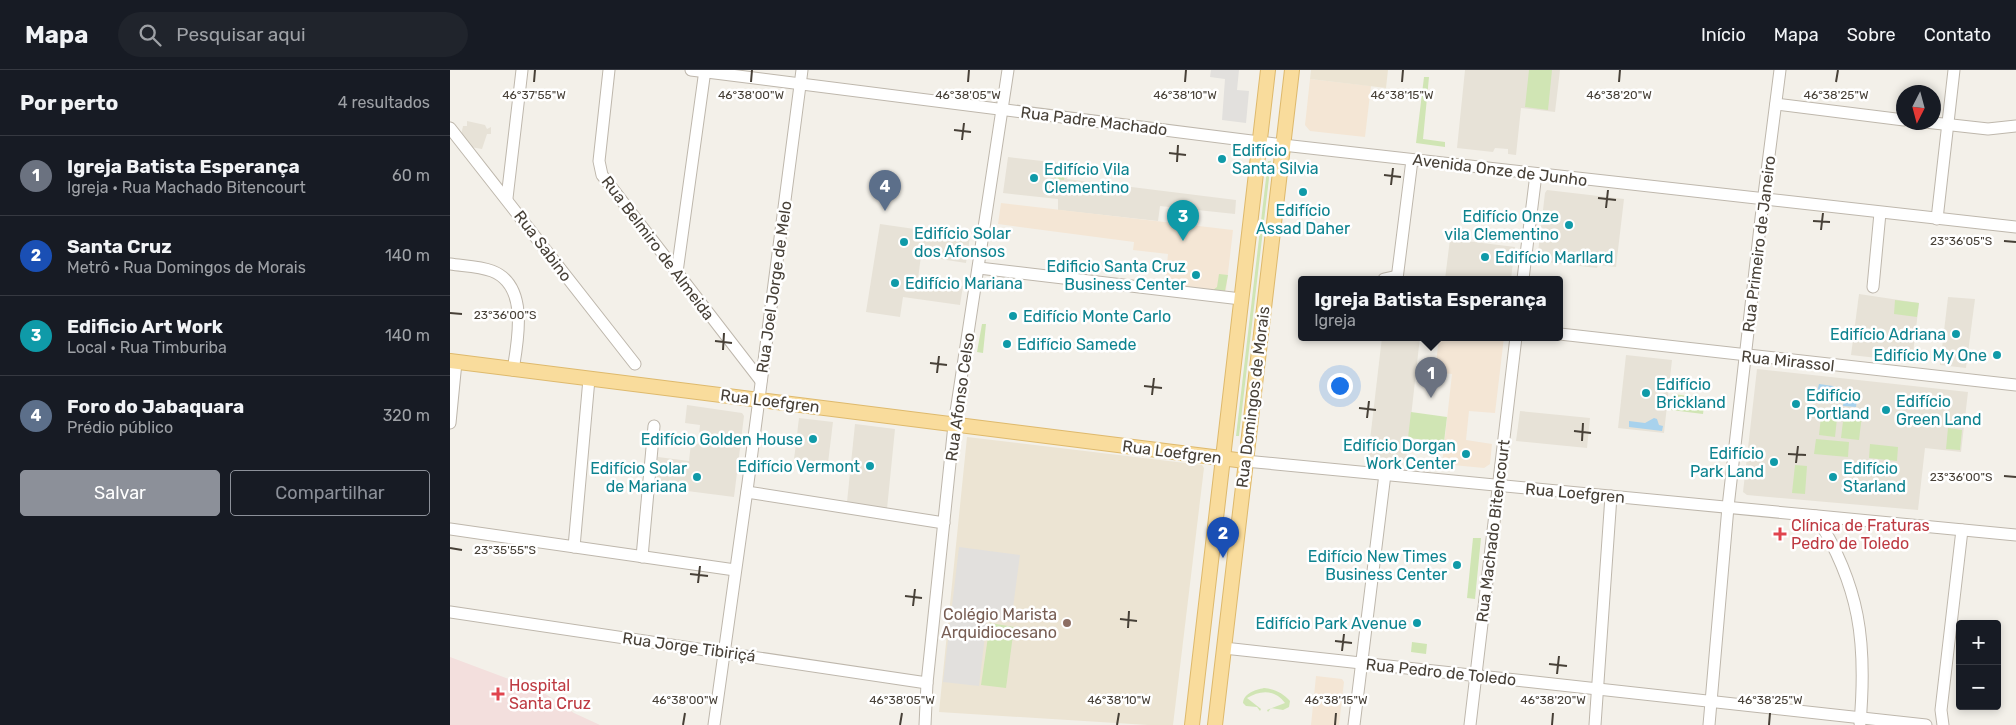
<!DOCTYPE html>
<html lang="pt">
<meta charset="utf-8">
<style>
body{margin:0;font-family:Rubik,sans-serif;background:#20242c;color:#f1f3f6}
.controls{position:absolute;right:15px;bottom:15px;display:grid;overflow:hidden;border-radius:5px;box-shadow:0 2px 8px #0003}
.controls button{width:45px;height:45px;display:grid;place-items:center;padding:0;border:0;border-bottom:1px solid #363941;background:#171b24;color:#f1f3f6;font:25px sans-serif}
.compass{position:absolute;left:1446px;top:15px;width:45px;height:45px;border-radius:50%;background:#171b24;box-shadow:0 2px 8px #0003;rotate:186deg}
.you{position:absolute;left:889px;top:315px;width:18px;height:18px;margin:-12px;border:4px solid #fff;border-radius:50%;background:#1a73e8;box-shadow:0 0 0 8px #1a73e833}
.badge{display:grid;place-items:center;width:32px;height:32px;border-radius:50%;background:#8c9099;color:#fff;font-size:16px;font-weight:700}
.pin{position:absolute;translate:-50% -41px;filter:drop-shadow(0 1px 2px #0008)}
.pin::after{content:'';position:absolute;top:26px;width:18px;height:15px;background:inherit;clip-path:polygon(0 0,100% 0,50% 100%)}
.popup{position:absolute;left:848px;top:206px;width:265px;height:65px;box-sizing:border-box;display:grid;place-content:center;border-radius:5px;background:#171b24;filter:drop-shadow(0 1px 4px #0005);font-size:16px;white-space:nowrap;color:#9ea1a6}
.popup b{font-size:19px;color:#f1f3f6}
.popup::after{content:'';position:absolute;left:50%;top:100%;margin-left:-10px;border:10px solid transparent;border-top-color:#171b24}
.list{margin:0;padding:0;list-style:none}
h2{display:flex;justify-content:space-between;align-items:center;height:65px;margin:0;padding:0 20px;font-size:21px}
h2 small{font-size:16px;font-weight:400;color:#9ea1a6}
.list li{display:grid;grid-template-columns:32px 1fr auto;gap:15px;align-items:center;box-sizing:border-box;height:80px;padding:0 20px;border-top:1px solid #363941}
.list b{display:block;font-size:19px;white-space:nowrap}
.list p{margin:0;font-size:16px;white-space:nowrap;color:#9ea1a6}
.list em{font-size:16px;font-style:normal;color:#9ea1a6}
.actions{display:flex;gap:10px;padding:15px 20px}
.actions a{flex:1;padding:11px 0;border:1px solid #8c9099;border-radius:5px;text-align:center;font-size:18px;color:#8c9099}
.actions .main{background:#8c9099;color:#fff}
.icon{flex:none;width:28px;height:28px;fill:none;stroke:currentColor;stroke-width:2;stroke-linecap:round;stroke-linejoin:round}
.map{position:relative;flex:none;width:1566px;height:655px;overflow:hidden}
header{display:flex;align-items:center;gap:30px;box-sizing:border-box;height:70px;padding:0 25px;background:#171b24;border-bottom:1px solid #363941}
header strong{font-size:24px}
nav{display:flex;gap:28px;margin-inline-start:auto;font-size:18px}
.search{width:350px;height:45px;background:#20242c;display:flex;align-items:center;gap:12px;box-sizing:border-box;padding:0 18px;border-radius:28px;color:#9ea1a6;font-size:19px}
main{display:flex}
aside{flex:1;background:#171b24}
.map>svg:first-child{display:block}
</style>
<header>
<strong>Mapa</strong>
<div class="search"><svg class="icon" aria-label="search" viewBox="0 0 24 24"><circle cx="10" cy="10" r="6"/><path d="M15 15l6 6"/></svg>Pesquisar aqui</div>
<nav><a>Início</a><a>Mapa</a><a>Sobre</a><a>Contato</a></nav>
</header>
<main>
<aside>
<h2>Por perto<small>4 resultados</small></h2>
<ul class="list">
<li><span class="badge" style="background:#6b7280">1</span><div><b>Igreja Batista Esperança</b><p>Igreja · Rua Machado Bitencourt</p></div><em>60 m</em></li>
<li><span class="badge" style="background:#1a4fb4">2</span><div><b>Santa Cruz</b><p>Metrô · Rua Domingos de Morais</p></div><em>140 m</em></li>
<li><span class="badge" style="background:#0f9aa8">3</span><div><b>Edificio Art Work</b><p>Local · Rua Timburiba</p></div><em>140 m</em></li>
<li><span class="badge" style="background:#5c6f8a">4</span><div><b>Foro do Jabaquara</b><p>Prédio público</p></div><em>320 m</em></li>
</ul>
<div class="actions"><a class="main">Salvar</a><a>Compartilhar</a></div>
</aside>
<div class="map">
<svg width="1566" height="655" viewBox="0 0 1566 655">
<rect width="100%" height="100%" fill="#f3f0e9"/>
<g fill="#e7e2d7">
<path d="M1015,0H1110L1105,42L1071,38L1066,85L1058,84V79L1045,78L1043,82L1007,78Z"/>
<path d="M17,51L35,55L37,59L41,57V64H37L32,79L9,75L13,56H17Z"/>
<path d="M558,87L618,94L617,109L786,130L785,144L710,136L708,151L608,140V129L553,123Z"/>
<path d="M1097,120L1174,129L1166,197L1148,195L1147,198L1087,191L1095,123Z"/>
<path d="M430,154L520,167L516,193L471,186L468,209L513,216L510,235L453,227L450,247L416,242Z"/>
<path d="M1000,169L1065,177L1061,209H995Z"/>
<path d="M1409,224L1469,233L1462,292L1401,285Z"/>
<path d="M1498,227L1525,229L1516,298L1490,295Z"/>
<path d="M932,267H970L956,391L918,387Z"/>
<path d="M1176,285L1222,290L1214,363L1168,358Z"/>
<path d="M1307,299L1518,322L1511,382L1475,378L1468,440L1297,425L1293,422Z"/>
<path d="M237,335L292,343L294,346L284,427L206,417L208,387L239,391L241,373L248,374L250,355L235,353Z"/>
<path d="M1070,341L1140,348L1137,378L1066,371Z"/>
<path d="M349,348L383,352L378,393L344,389Z"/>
<path d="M405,354L445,359L437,439L397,432Z"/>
</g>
<g fill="#f4e6d5">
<path d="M860,9L921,16L915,67L860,61L855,55Z"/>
<path d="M551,133L783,160L776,220L775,221L715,214L718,184L683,180L684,172L548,154Z"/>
<path d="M989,267H1054L1045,343L1019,341L1016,370L1042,374L1040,394L1034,398L992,394L1002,304L985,302Z"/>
<path d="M866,606L892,609L894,612L889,655H861Z"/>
</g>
<g fill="#ece4d3">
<path d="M861,0H938L936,18L860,9Z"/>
<path d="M517,367L752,395L754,398L723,655H698L489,642Z"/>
</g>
<path fill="#f3dfdd" d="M0,587L91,621L124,643L150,655H0Z"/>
<g fill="#d0e5b4">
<path d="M1079,0H1102L1098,40L1075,37Z"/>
<path d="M974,7H979L973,69L995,72V77L966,73Z"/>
<path d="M818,91H821L789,366H786Z"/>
<path d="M607,94L616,95L614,110L605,109Z"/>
<path d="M769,204L778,205L775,221L763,220L767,217Z"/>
<path d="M1445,230L1469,233L1467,247L1444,244Z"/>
<path d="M532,254H536L533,283L527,282Z"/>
<path d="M1223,324L1255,328L1253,344L1221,340Z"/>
<path d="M1372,338L1388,339L1385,367L1369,365Z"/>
<path d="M961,342L997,347L994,372L958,368Z"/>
<path d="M1394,343L1412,345L1409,370L1391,368Z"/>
<path d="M1498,358L1512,360L1510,380L1496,379Z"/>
<path d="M1366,369L1399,372L1398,387L1364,384Z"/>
<path d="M1420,374L1448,377L1447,391L1419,388Z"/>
<path d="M1345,395L1357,396L1355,424L1342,423Z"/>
<path d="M1023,468H1031L1025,529L1017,528Z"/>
<path d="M540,553L564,557L556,618L531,615Z"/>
<path d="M962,572L977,574L976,584L961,582Z"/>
<path d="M814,618C825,619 833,623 840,631L839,637L833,640L821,638L818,642L817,640L835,633C825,619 810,620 797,628L811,639L810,641L807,637L796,636L793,633C794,623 805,620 814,618Z"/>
</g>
<g fill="#e2e0dd">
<path d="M761,0H789L787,20L799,21L796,53L772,50L775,9L760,7Z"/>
<path d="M509,477L570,485L561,552L537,549L529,616L493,612Z"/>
</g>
<g fill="#a8d2ed">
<path d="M1369,314L1383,316L1390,320L1385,324L1374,320L1367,322Z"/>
<path d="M1394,326L1407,328L1406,337L1393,336Z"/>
<path d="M1204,348L1207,349L1209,355L1213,356L1212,361L1179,357V351L1195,353Z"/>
</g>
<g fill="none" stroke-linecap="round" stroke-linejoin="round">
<g stroke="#beb7ac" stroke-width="13">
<g id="minor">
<path d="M159,0L149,91L152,105L311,311"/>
<path d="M241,0L833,75L1566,157"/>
<path d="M1326,34L1454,50"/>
<path d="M1475,52L1538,59L1566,56"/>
<path d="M0,58L185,294"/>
<path d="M57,128L72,0"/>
<path d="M1487,149L1504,0"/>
<path d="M0,194C13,196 29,196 42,201C79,215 68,270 63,300"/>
<path d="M529,198L791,229"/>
<path d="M227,202L255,0"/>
<path d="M934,209L943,207L947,209"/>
<path d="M947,209L962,90"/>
<path d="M1073,209L1086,104"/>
<path d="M1423,217L1430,143"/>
<path d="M1110,264L1566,315"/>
<path d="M0,353L6,292"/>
<path d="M795,391L1566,465"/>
<path d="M297,422L494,453"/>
<path d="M1366,446C1410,516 1417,572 1410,653"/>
<path d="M0,459L285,500"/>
<path d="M124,477L139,309"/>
<path d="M192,487L204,356"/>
<path d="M0,542L477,613"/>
<path d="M774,578L1476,655"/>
<path d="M264,655L298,413L352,0"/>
<path d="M475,655L477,613L504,355L558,0"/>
<path d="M904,655L935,404"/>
<path d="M1020,655L1066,267"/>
<path d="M1145,655L1161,426"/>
<path d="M1259,655L1278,437L1311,148L1330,0"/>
<path d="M1493,655L1491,640L1512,460"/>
</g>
</g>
<g stroke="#deb96c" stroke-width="16">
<g id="major">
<path d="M0,291L795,391"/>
<path d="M742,655L818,0"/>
<path d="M765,655L842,0"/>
</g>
</g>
<use href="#minor" stroke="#fff" stroke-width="11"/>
<use href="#major" stroke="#f9dc9c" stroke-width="14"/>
</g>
<path fill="none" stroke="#474037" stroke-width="2" d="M84,12L85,0M301,12L302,0M518,12L519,0M735,12L736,0M952,12L953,0M1169,12L1170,0M1386,12L1388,0M504,60L521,62M512,70L514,53M719,83L736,85M727,92L728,75M934,105L951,107M941,115L943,98M1148,128L1166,130M1156,138L1158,120M1363,151L1380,152M1371,160L1373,143M1554,171L1566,172M0,243L12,244M265,271L282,273M273,280L274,263M480,293L497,295M487,303L489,286M694,316L712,318M702,325L704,308M909,338L926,340M917,348L919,331M1124,361L1141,363M1132,371L1133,353M1338,384L1356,385M1346,393L1348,376M1554,406L1566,407M0,478L12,480M240,504L258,506M248,513L250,496M455,526L472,528M463,536L465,519M670,549L687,551M678,558L679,541M885,571L902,573M892,581L894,564M1099,594L1117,596M1107,604L1109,586M233,655L235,643M450,655L452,643M667,655L669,643M885,655L886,643M1102,655L1103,643M1319,655L1320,643"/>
<g fill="#0f9aa8" stroke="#fff" stroke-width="2">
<circle cx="772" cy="89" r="5"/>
<circle cx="584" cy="108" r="5"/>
<circle cx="853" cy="122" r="5"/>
<circle cx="1119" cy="155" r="5"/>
<circle cx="454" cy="172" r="5"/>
<circle cx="1035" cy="187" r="5"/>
<circle cx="746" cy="205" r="5"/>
<circle cx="445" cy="213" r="5"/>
<circle cx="563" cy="246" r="5"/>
<circle cx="1506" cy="264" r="5"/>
<circle cx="557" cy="274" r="5"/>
<circle cx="1547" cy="285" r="5"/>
<circle cx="1196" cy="323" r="5"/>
<circle cx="1346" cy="334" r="5"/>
<circle cx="1436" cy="340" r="5"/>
<circle cx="363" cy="369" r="5"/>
<circle cx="1016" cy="384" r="5"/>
<circle cx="1324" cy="392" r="5"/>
<circle cx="420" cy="396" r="5"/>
<circle cx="247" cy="407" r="5"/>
<circle cx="1383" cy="407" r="5"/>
<circle cx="1007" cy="495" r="5"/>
<circle cx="967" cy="553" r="5"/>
</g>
<g fill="#e0444e" stroke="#fff" stroke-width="2">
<path d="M1327.5 456.5h5v5h5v5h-5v5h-5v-5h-5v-5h5z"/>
<path d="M45.5 616.5h5v5h5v5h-5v5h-5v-5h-5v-5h5z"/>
</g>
<circle fill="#8d6e63" stroke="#fff" stroke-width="2" cx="617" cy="553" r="5"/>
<g text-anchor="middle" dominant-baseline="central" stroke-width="5" stroke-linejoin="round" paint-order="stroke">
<g font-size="16" fill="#474037" stroke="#fff">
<text transform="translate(644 51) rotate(7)">Rua Padre Machado</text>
<text transform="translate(1050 100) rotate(7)">Avenida Onze de Junho</text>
<text transform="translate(1309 174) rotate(-83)">Rua Primeiro de Janeiro</text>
<text transform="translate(93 176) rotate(53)">Rua Sabino</text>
<text transform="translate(208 178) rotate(53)">Rua Belmiro de Almeida</text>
<text transform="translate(324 217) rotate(-82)">Rua Joel Jorge de Melo</text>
<text transform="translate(1338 291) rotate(6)">Rua Mirassol</text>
<text transform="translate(510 327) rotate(-82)">Rua Afonso Celso</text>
<text transform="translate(803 327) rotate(-83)">Rua Domingos de Morais</text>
<text transform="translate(320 331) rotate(7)">Rua Loefgren</text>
<text transform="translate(722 382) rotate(7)">Rua Loefgren</text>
<text transform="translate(1125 423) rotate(5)">Rua Loefgren</text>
<text transform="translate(1043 461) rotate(-83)">Rua Machado Bitencourt</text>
<text transform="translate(239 577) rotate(8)">Rua Jorge Tibiriçá</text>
<text transform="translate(991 602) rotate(6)">Rua Pedro de Toledo</text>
</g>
<g font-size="16" fill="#0d838f" stroke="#fff" text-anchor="start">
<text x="782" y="80">Edifício<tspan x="782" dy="18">Santa Silvia</tspan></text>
<text x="594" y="99">Edifício Vila<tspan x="594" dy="18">Clementino</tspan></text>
<text x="853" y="140" text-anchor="middle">Edifício<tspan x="853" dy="18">Assad Daher</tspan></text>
<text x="1109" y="146" text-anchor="end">Edifício Onze<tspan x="1109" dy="18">vila Clementino</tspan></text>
<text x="464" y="163">Edifício Solar<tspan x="464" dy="18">dos Afonsos</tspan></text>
<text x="1045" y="187">Edifício Marllard</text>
<text x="736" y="196" text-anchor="end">Edificio Santa Cruz<tspan x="736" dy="18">Business Center</tspan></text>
<text x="455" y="213">Edifício Mariana</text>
<text x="573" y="246">Edifício Monte Carlo</text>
<text x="1496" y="264" text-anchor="end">Edifício Adriana</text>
<text x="567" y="274">Edifício Samede</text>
<text x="1537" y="285" text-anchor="end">Edifício My One</text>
<text x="1206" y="314">Edifício<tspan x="1206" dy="18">Brickland</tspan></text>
<text x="1356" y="325">Edifício<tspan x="1356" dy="18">Portland</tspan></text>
<text x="1446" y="331">Edifício<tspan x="1446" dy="18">Green Land</tspan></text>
<text x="353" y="369" text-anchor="end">Edifício Golden House</text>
<text x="1006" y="375" text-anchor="end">Edifício Dorgan<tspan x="1006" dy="18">Work Center</tspan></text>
<text x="1314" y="383" text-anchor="end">Edifício<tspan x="1314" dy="18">Park Land</tspan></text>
<text x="410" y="396" text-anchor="end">Edifício Vermont</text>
<text x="237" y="398" text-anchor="end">Edifício Solar<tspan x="237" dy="18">de Mariana</tspan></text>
<text x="1393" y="398">Edifício<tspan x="1393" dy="18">Starland</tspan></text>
<text x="997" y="486" text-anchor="end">Edifício New Times<tspan x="997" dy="18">Business Center</tspan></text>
<text x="957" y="553" text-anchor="end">Edifício Park Avenue</text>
</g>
<g font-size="16" fill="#be3a42" stroke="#fff" text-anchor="start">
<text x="1341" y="455">Clínica de Fraturas<tspan x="1341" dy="18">Pedro de Toledo</tspan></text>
<text x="59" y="615">Hospital<tspan x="59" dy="18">Santa Cruz</tspan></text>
</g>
<g font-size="16" fill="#785e54" stroke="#fff" text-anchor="end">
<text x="607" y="544">Colégio Marista<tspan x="607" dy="18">Arquidiocesano</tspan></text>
</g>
</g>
<g font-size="12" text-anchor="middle" fill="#474037" stroke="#fff" stroke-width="5" stroke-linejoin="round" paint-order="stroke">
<text x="84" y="29">46°37'55"W</text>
<text x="301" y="29">46°38'00"W</text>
<text x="518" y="29">46°38'05"W</text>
<text x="735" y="29">46°38'10"W</text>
<text x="952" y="29">46°38'15"W</text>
<text x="1169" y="29">46°38'20"W</text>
<text x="1386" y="29">46°38'25"W</text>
<text x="1511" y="175">23°36'05"S</text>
<text x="55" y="249">23°36'00"S</text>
<text x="1511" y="411">23°36'00"S</text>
<text x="55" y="484">23°35'55"S</text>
<text x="235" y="634">46°38'00"W</text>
<text x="452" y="634">46°38'05"W</text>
<text x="669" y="634">46°38'10"W</text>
<text x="886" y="634">46°38'15"W</text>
<text x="1103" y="634">46°38'20"W</text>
<text x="1320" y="634">46°38'25"W</text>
</g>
</svg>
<div class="controls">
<button>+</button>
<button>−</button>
</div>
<svg class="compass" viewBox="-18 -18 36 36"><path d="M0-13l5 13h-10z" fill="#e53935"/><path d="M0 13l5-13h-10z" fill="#9ea1a6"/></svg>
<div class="you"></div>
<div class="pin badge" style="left:981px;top:328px;background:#6b7280">1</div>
<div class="popup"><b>Igreja Batista Esperança</b>Igreja</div>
<div class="pin badge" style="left:773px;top:488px;background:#1a4fb4">2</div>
<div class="pin badge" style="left:733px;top:171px;background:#0f9aa8">3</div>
<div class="pin badge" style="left:435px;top:141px;background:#5c6f8a">4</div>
</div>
</main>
